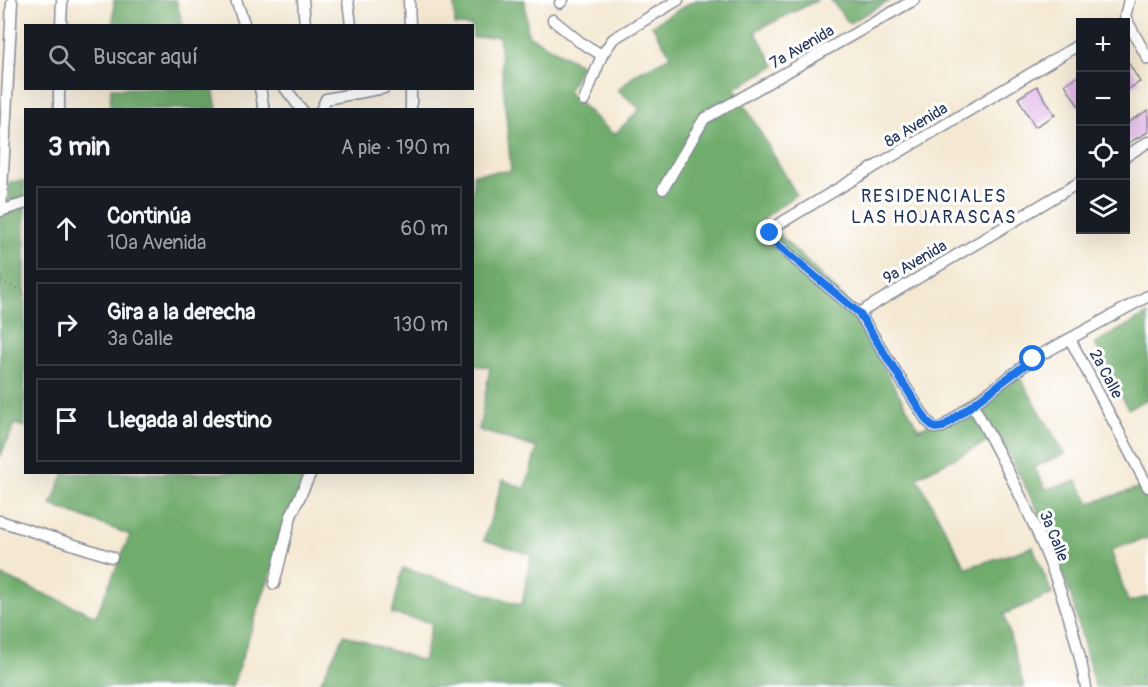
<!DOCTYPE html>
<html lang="es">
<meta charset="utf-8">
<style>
body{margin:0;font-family:Pangolin,sans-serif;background:#242831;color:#f1f3f6}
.controls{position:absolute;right:18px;top:18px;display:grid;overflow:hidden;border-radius:0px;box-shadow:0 6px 24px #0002}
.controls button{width:54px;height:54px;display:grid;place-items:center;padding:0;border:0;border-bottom:2px solid #363941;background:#171b24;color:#f1f3f6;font:30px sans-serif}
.stop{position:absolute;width:18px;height:18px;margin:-14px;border:4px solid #1a73e8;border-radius:50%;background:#fff}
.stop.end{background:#1a73e8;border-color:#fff;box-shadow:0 2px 6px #0008}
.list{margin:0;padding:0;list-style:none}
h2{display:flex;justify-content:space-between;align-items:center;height:78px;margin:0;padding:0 24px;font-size:26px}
h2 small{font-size:20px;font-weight:400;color:#9ea1a6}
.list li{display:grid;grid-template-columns:39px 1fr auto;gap:18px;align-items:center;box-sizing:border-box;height:84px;margin:0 12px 12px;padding:0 12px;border:2px solid #363941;border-radius:0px}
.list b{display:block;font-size:22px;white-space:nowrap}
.list p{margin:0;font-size:20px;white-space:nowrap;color:#9ea1a6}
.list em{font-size:20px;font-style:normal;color:#9ea1a6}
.icon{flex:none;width:33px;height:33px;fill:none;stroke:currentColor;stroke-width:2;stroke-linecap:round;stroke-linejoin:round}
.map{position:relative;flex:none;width:1148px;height:687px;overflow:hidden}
.search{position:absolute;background:#171b24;box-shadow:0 6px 24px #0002;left:24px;top:24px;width:450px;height:66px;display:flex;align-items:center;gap:15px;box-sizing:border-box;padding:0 21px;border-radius:0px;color:#9ea1a6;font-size:22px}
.panel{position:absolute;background:#171b24;box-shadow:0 6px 24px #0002;left:24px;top:108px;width:450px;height:366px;border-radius:0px}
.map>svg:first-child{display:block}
</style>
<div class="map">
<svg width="1148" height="687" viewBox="0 0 1148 687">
<rect width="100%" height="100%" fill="#fff"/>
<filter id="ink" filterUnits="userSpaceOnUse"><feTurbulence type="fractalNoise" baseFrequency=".0167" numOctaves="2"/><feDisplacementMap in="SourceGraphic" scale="12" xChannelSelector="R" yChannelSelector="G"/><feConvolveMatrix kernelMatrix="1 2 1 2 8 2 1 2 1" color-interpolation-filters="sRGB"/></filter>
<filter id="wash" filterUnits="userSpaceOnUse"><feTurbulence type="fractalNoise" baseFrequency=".008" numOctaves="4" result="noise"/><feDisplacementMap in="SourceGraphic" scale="24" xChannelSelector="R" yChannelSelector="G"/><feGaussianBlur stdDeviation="1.35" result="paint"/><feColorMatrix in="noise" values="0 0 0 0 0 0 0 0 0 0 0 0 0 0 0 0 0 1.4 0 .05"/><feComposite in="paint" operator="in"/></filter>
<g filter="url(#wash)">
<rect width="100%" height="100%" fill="#f4e8d2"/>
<g fill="#70ac6c" stroke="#466e65" stroke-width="1.5">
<path d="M114,0H176L183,25H113Z"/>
<path d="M454,0H525L528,35L581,65L568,92L614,135L640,109L618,90L637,73L671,56L652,25L695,0H818L755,31L775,66L735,88L796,194L763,219L843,297L919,429L1020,378L1065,454L1034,467L1046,489L1077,481L1090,503L1148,485V538L1111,550L1128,602L1148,597V673L1141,675L1144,687H1095L1071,596L1037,509L999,436L917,477L966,568L1033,547L1052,594L1004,614L1024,687H318L344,635L423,661L432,623L392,614L403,568L522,605L531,555L484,540L503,480L525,489L537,448L479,430L490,367L472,365L473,174L511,171L499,36L473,38L472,26L455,25Z"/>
<path d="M831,0H891L849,23Z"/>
<path d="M111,88L213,89L217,109H110Z"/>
<path d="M25,181V427L15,424L0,457V214L9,213V182Z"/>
<path d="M1148,314V399L1128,409L1095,343Z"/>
<path d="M64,473H312L265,589L232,687H0V575L96,616L130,535L51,505Z"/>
</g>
<g id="blocks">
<g fill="#e0b0e7">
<path d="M1125,57L1140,82L1125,91Z"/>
<path d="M1080,75V109L1065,84Z"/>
<path d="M1037,86L1055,115L1035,127L1018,98Z"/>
<path d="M1148,110V132L1125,145V124Z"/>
</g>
</g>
</g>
<g filter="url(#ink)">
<use href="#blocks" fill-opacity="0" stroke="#888c98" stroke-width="1.5"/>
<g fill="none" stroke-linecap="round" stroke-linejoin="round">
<g stroke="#888c98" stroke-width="13">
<g id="minor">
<path d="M236,0L245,26"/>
<path d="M303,0L305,26"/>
<path d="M348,0L351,26"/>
<path d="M409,0L410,26"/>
<path d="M1129,0L1125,17L1148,59"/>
<path d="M560,3L563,0"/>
<path d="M553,20L580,42L602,55"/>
<path d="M61,26L62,0"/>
<path d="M1080,44L774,227L770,233L772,240L859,313L927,421L935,428L943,427L1033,359L1148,296"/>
<path d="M260,88L264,110"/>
<path d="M285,88L302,110"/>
<path d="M584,101L602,55L613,39L678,0"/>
<path d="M59,110V88"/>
<path d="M321,110L326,99L384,88"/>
<path d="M411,110V88"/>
<path d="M1126,156L1148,142"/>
<path d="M663,189L704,119L914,0"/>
<path d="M0,211L26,203"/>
<path d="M1,211L12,2"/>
<path d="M859,313L1080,182"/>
<path d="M1070,339L1148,487"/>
<path d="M973,405C1022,494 1068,586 1086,687"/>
<path d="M0,521L112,557"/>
<path d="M274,584L291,516L311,472"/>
</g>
</g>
<path stroke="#888c98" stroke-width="2" stroke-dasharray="1.5 4.5" stroke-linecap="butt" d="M0,281L26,292"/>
<use href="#minor" stroke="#fff" stroke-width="10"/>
</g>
</g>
<g fill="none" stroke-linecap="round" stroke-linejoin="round" filter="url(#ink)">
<path stroke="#1a73e8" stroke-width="8" d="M770,233L772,240L859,313L927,421L935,428L943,427L1033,359"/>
</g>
<g text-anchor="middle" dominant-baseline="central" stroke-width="6" stroke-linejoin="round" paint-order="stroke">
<g font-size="16" fill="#1b2f5e" stroke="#fff">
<text transform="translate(802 47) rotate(-30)">7a Avenida</text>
<text transform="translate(916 125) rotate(-31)">8a Avenida</text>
<text transform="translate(915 262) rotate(-30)">9a Avenida</text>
<text transform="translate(1106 374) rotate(62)">2a Calle</text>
<text transform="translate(1054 536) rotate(68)">3a Calle</text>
</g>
<g font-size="18" letter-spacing="1.5" fill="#1b2f5e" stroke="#fff">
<text x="934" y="196">RESIDENCIALES<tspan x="934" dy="21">LAS HOJARASCAS</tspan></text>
</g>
</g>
</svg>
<div class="controls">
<button>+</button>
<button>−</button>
<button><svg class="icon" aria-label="locate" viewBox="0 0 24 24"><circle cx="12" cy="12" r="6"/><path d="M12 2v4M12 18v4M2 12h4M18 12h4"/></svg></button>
<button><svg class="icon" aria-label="layers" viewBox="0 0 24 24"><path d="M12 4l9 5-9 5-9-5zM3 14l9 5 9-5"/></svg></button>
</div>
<div class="stop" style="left:1033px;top:359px"></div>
<div class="stop end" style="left:770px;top:233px"></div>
<div class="search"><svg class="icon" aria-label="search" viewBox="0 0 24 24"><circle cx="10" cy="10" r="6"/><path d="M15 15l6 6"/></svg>Buscar aquí</div>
<section class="panel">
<h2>3 min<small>A pie · 190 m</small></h2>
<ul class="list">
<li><svg class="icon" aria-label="ahead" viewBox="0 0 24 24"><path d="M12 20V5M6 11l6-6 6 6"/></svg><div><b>Continúa</b><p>10a Avenida</p></div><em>60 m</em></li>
<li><svg class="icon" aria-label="right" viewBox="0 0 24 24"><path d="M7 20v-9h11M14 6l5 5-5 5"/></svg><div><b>Gira a la derecha</b><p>3a Calle</p></div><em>130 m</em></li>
<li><svg class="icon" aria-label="arrive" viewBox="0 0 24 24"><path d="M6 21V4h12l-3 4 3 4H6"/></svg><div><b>Llegada al destino</b></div></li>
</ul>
</section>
</div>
